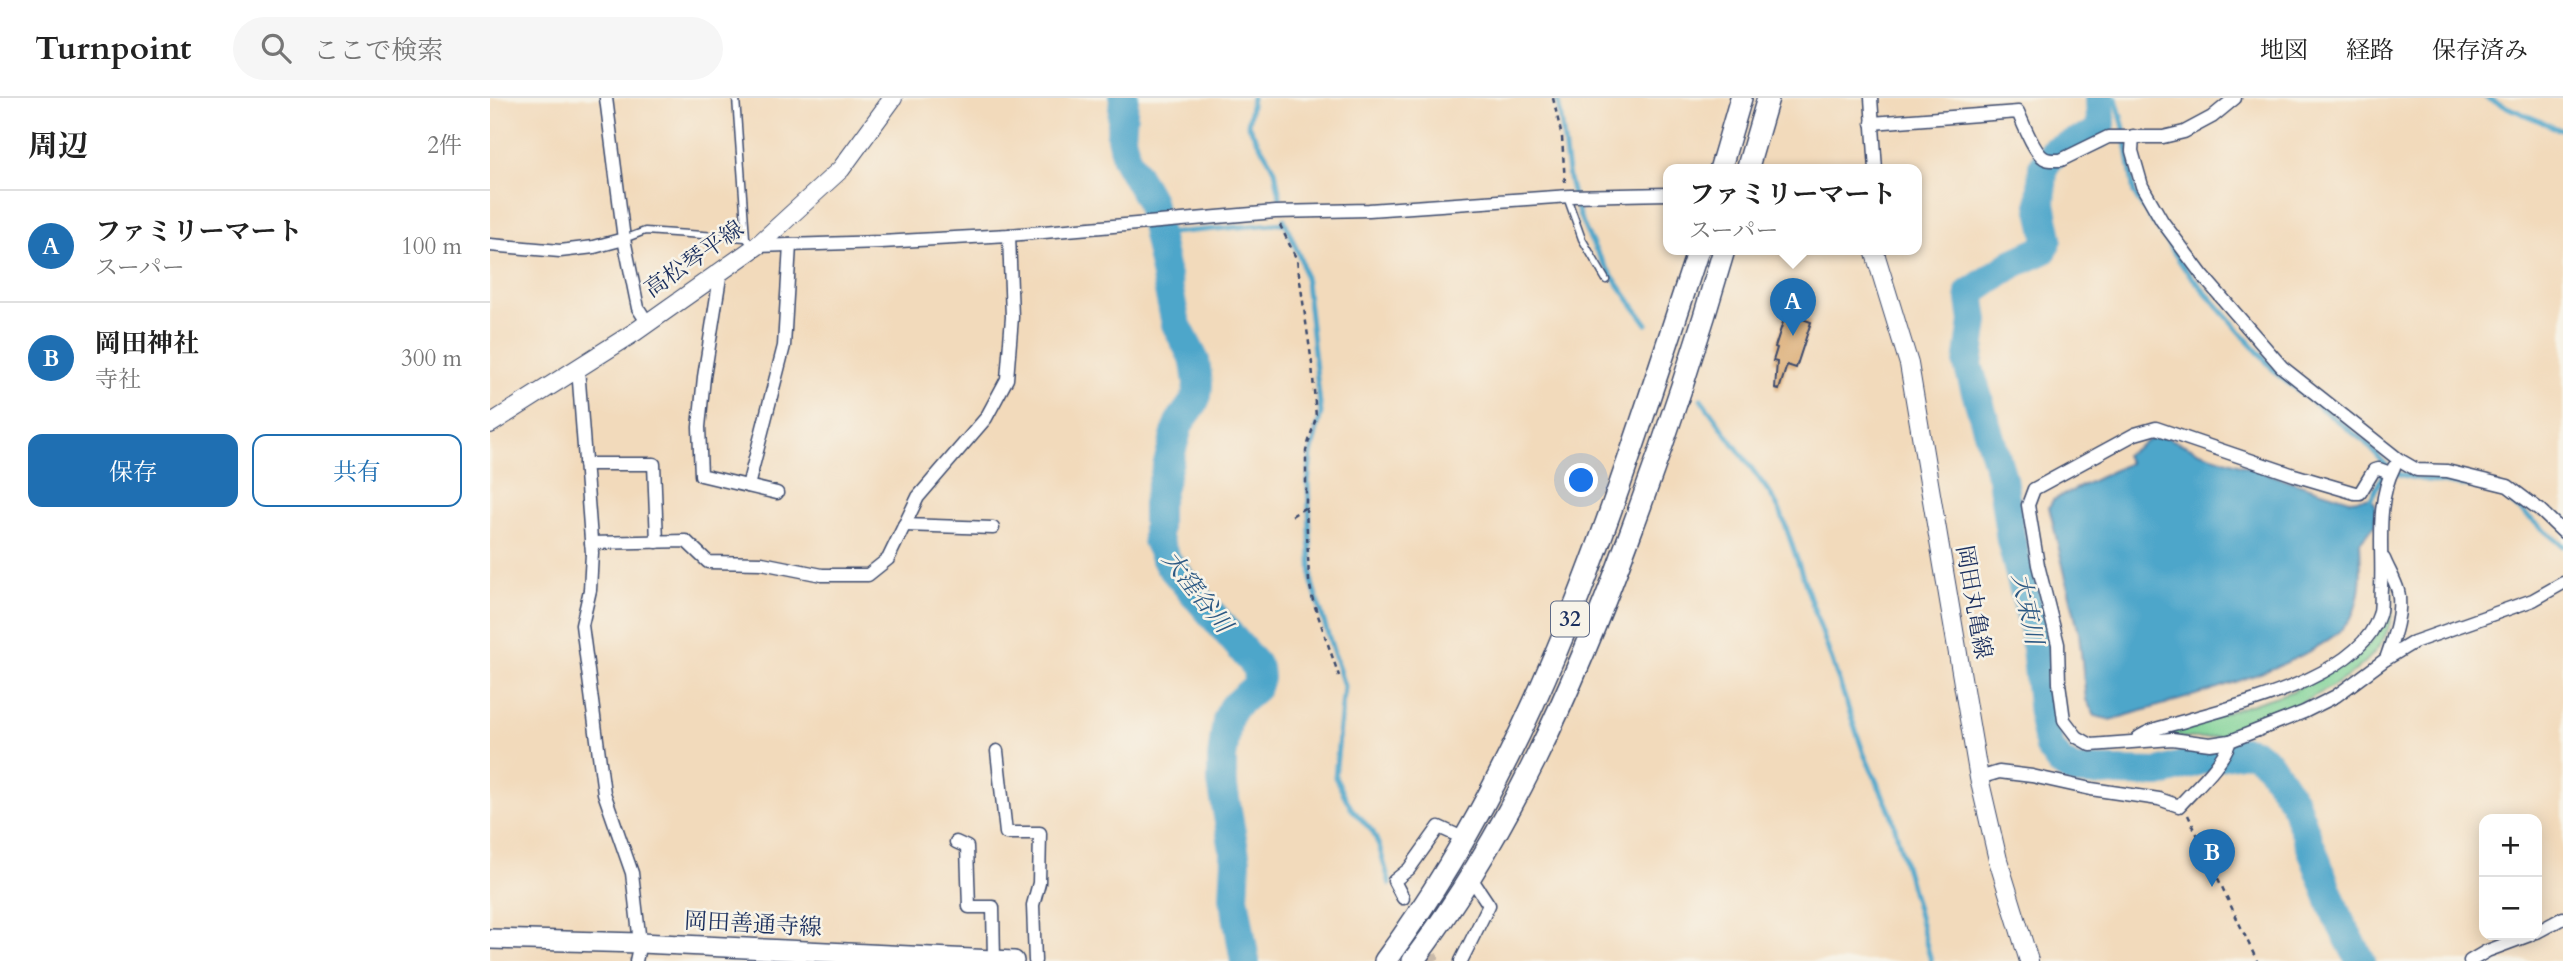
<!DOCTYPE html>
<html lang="ja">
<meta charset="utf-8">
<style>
body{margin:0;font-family:Cardo,"Noto Serif JP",serif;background:#f6f6f6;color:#222}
.controls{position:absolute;right:21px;bottom:21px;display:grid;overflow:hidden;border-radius:14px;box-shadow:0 4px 18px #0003}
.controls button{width:63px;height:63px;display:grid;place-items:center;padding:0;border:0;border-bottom:2px solid #e0e0e0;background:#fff;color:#222;font:35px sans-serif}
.you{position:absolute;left:1092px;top:383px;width:24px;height:24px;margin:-18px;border:5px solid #fff;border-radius:50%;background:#1a73e8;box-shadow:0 0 0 10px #1a73e833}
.badge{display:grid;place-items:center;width:46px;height:46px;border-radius:50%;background:#1f6fb2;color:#fff;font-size:23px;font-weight:700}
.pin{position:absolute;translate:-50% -58px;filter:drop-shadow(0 2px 4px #0008)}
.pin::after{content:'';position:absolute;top:37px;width:24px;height:21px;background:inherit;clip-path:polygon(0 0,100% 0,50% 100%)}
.popup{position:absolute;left:1173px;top:66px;width:259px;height:91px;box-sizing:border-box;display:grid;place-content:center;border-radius:14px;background:#fff;filter:drop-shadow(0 2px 5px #0005);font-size:23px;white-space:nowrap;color:#767676}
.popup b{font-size:26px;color:#222}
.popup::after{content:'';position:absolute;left:50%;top:100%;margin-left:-14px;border:14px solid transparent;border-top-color:#fff}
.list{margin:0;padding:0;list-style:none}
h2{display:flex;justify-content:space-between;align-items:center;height:91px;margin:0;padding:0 28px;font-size:30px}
h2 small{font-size:23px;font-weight:400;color:#767676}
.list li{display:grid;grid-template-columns:46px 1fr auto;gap:21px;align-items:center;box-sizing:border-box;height:112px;padding:0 28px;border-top:2px solid #e0e0e0}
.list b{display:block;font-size:26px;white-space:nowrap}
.list p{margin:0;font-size:23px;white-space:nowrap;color:#767676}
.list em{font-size:23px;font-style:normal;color:#767676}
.actions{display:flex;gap:14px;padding:21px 28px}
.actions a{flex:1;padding:16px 0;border:2px solid #1f6fb2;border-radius:14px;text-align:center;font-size:24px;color:#1f6fb2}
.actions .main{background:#1f6fb2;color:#fff}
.icon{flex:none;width:38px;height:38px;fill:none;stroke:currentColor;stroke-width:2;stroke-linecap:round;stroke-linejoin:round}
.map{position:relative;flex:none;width:2073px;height:863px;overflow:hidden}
header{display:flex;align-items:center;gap:42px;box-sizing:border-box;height:98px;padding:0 35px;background:#fff;border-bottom:2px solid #e0e0e0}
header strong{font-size:33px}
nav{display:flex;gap:38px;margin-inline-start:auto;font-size:24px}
.search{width:490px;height:63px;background:#f6f6f6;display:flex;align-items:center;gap:18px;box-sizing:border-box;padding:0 24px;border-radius:38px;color:#767676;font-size:26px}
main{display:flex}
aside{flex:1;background:#fff}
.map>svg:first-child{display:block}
</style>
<header>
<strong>Turnpoint</strong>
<div class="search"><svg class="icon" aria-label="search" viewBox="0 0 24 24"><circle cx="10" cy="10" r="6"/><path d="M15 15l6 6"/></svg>ここで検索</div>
<nav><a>地図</a><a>経路</a><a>保存済み</a></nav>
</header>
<main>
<aside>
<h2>周辺<small>2件</small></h2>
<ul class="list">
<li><span class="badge">A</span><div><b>ファミリーマート</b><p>スーパー</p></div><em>100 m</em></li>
<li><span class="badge">B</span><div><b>岡田神社</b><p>寺社</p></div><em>300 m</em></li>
</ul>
<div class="actions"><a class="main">保存</a><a>共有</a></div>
</aside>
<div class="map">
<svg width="2073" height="863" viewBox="0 0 2073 863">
<rect width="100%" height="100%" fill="#f7f3e8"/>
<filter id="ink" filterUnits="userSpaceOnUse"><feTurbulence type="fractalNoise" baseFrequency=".0143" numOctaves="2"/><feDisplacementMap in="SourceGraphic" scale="14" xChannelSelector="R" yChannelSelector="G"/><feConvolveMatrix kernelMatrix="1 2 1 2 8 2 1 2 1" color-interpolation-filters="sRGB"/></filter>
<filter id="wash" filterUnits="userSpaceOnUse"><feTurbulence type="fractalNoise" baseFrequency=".00686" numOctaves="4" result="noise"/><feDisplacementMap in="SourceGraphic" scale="28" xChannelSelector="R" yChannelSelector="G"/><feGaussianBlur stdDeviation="1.57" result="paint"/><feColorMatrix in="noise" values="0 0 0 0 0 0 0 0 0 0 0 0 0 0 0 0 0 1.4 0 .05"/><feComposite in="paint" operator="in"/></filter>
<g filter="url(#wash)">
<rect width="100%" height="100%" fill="#f2dabb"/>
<path fill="#7cd194" stroke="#4c8079" stroke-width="2" d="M1896,476C1926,551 1845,591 1788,615C1768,624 1744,636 1722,639C1703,642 1682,638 1663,638L1803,593L1879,546L1893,526Z"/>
<path fill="#4da6ca" stroke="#346a94" stroke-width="2" d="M1676,339L1710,354L1860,402L1877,400L1885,405V427L1870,444C1871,468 1873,495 1862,518C1837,566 1676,605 1621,622L1605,618L1596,602L1589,535L1559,409L1563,402L1639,365L1635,357L1662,340Z"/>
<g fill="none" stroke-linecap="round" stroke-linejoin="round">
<g stroke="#4da6ca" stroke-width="5">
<path d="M762,0L758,27L785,72L790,100"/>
<path d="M1067,0C1074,28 1074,57 1080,85C1091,141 1125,182 1157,226"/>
<path d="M1626,0L1634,30L1644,95L1648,102L1695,171L1789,278L1875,344L1897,368L1909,376L1924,380L1984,389L2011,396L2073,448"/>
<path d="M1996,0L2073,33"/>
<path d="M794,121L811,162L816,184L831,315L821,356L818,386L822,485L854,588L845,679L861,710L883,734L889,748L900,786"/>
<path d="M669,136L795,125"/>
<path d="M1211,301L1281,397L1291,415L1374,656L1401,715L1441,863"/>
<path d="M1877,409L1894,374"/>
</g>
<g stroke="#4da6ca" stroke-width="30">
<path d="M634,0L631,39L636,60L660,103L686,226L705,263L708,286L707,297L703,306L689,325L667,406V442L678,465L768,570L769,580L766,589L742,610L737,623L732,660V684L746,763L744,799L755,863"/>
<path d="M1610,0L1611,26L1607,36L1565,53L1553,69L1551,106L1558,140L1553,152L1524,165L1480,195L1484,223L1478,267L1512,380L1521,442L1544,530L1554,626L1559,649L1570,664L1584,673L1669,675L1714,661L1755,653L1765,655L1779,666L1804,704L1847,818L1871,863"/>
</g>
</g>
<g id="blocks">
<path fill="#daa970" d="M1296,215L1321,224L1306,270L1297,267L1289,292L1285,291L1287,264L1283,263L1287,250L1285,249Z"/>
</g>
</g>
<g filter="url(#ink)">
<use href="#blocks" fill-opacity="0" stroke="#3b496c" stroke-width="2"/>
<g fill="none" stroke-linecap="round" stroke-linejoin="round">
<path stroke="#c7b8a8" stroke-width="12" stroke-dasharray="12 6" stroke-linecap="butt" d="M934,841L944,863"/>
<g stroke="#3b496c" stroke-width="9">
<g id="service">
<path d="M246,0L256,140L263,149"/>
<path d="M1077,99L1092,141L1116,182"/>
<path d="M134,141L155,133L256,140"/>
</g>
</g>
<g stroke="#3b496c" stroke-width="15">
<g id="minor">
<path d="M116,0L134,141L148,210L157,224"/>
<path d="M1381,0L1386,72"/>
<path d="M1382,25L1528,14C1533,25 1544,54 1554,60C1559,63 1565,62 1571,62L1618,39H1673L1694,34L1722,19L1745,0"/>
<path d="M1643,38L1642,53L1652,88L1672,123L1713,178L1792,269L1908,361L1927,372L1957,373L2018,388L2050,412L2073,434"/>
<path d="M0,147L70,153L104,149L134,141"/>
<path d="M267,148L391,144L519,137L785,114L879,112L1080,98L1179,96"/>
<path d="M231,173L214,279L209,329L211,377L287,395"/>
<path d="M88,270L102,455L100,492L92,527L114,695L142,775L150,845L146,863"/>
<path d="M95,366H164L167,444"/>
<path d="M258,388L294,248L300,147"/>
<path d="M414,427L503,430"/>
<path d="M101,445L196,443L218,464L272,465L332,477H378L398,461L428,399L496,320L517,281L522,219L519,137"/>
<path d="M1894,461C1898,471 1905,482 1908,493C1913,514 1903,541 1896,561"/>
<path d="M1648,640C1661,630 1682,627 1698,622C1752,606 1871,578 1889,517C1892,509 1890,498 1891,490C1893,449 1885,406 1904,369"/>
<path d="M1740,643L1720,646L1682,641L1601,647L1587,639L1574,622L1569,585L1568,546L1548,467L1538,407L1544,391L1645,336L1666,330L1804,377L1865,395H1870L1884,372L1889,371L1900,375"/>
<path d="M507,653L516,735H550L549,785L543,807L545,863"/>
<path d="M1489,680L1509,674L1542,678L1601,691L1669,701L1689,708C1706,689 1732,667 1740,643L1814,614L1846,598L1896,561L1924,544L2043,502L2073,485"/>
<path d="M466,744L477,749L479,809H503L504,862"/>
<path d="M913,800L904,783L919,771L949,729L975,741"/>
<path d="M2047,834L2073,820"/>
<path d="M971,863L999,807L981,780"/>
<path d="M1980,863L1997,853L2040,837"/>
</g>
</g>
<g stroke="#3b496c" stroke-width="20">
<g id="secondary">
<path d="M1384,152L1419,266L1489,680L1508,762L1539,863"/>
<path d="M0,326L145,234L267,148L351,71L403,0"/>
</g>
</g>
<g stroke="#3b496c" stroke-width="22">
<path id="primary" d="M0,841L150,845L524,863"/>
</g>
<g stroke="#3b496c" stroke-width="24">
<g id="trunk">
<path d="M1230,72L1251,0"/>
<path d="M1257,72L1278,0"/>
<path d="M895,863C1052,651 1126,400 1208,152"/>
<path d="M923,863C1019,735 1084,589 1139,439C1174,345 1206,249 1234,152"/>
</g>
</g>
<g stroke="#3b496c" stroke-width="2.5" stroke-dasharray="5 5" stroke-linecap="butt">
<path d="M1063,0L1072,39L1075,85"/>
<path d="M790,127L807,162L822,266L826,319L816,353V409L800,419"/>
<path d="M816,409L819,483L823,503L849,578"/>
<path d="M1698,717L1767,863"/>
</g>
<use href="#service" stroke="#fff" stroke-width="6"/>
<use href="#minor" stroke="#fff" stroke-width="12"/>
<use href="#secondary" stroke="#fff" stroke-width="18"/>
<use href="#primary" stroke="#fff" stroke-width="19"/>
<use href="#trunk" stroke="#fff" stroke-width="21"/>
</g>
</g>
<g text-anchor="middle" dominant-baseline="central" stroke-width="5" stroke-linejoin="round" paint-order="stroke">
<rect fill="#f7f3e8" stroke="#5d6a87" stroke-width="2" x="1061" y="503.5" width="38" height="35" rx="5"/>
<g font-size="21" font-weight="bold" fill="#1b2f5e">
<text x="1080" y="521">32</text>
</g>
<g font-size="23" fill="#1b2f5e" stroke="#f7f3e8">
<text transform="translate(204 161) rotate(-35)">高松琴平線</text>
<text transform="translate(1484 504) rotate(80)">岡田丸亀線</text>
<text transform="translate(263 826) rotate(3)">岡田善通寺線</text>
</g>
<g font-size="24" font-style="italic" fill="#2c5984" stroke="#f7f3e8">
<text transform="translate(707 494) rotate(52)">大窪谷川</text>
<text transform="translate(1537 511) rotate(78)">大束川</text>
</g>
</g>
</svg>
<div class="controls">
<button>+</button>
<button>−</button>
</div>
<div class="you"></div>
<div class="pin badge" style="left:1303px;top:238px">A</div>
<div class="popup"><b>ファミリーマート</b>スーパー</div>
<div class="pin badge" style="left:1722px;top:789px">B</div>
</div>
</main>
